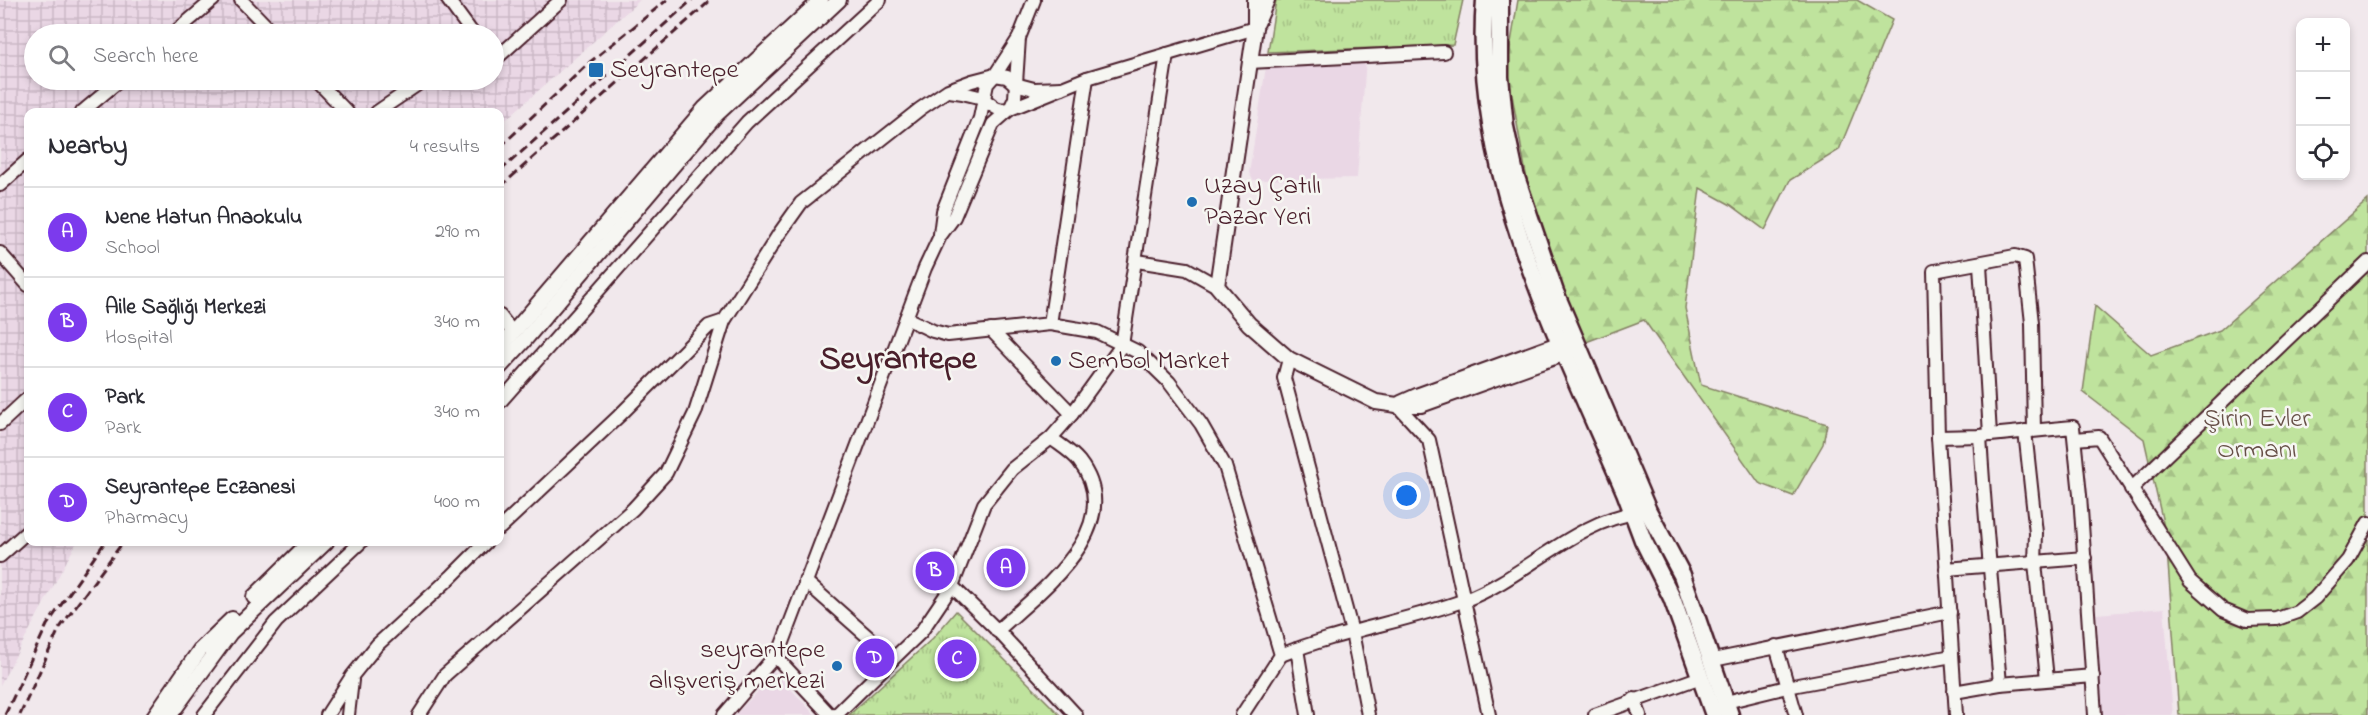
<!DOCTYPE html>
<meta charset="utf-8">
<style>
body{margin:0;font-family:"Indie Flower",sans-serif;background:#f2f2f3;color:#2b2b33}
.controls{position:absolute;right:18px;top:18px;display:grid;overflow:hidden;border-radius:12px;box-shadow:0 3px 9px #0003}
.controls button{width:54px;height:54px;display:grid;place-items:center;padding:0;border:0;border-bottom:2px solid #e1e1e2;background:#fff;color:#2b2b33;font:30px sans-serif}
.you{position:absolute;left:1407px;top:496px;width:21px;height:21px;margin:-15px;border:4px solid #fff;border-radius:50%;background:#1a73e8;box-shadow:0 0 0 9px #1a73e833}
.badge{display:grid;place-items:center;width:39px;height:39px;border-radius:50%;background:#7c3aed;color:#fff;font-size:20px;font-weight:700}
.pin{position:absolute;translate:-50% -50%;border:3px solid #fff;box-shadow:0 2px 6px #0006}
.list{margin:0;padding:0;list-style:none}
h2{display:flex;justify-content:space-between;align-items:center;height:78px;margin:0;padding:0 24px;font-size:26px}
h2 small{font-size:20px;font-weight:400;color:#7c7c81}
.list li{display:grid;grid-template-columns:39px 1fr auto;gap:18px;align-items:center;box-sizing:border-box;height:90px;padding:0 24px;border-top:2px solid #e1e1e2}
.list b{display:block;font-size:22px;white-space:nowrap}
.list p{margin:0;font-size:20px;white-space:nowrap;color:#7c7c81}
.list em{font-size:20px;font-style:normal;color:#7c7c81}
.icon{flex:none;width:33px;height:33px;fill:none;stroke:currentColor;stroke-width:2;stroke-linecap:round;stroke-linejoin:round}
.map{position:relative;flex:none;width:2368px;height:715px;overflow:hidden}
.search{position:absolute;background:#fff;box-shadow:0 3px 9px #0003;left:24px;top:24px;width:480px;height:66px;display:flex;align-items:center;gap:15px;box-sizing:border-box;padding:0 21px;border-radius:33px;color:#7c7c81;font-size:22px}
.panel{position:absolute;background:#fff;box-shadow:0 3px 9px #0003;left:24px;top:108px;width:480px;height:438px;border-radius:12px}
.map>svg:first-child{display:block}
</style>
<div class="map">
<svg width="2368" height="715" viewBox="0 0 2368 715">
<defs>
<pattern id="industrial-grid" width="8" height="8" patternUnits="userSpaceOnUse" patternTransform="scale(1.5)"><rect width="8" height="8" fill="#ead7e5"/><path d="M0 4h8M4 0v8" fill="none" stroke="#cab8c5"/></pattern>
<pattern id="forest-firs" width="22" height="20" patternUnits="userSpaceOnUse" patternTransform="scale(1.5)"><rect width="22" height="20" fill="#bfe39d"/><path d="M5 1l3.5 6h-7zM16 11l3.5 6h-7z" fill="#a6c287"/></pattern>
<pattern id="park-tufts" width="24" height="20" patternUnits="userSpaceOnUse" patternTransform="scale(1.5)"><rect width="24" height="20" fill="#bfe39d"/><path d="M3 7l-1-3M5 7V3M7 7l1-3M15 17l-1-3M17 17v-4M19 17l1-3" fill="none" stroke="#a6c287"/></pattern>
</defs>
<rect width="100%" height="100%" fill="#f1e8ec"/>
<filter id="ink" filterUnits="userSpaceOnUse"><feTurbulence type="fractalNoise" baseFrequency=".0167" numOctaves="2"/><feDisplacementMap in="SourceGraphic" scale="12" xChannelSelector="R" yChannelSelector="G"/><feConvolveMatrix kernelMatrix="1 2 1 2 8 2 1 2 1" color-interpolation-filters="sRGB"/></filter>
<g filter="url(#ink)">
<g fill="#ead7e5">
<path d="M1366,59L1357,178L1253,180L1249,173L1266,67Z"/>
<path d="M2164,608L2173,715H2102L2097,614Z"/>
<path d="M774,671L815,715H735L769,680Z"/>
</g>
<path fill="url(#industrial-grid)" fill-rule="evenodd" d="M0,0H640L500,125V112H28V542H77L0,685ZM34,34H494V80H34Z"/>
<g fill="url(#forest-firs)" stroke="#848164" stroke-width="1.5">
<path d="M1518,0H1857L1892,20L1839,150L1790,180L1765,230L1731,205L1700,188L1685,308L1701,385L1827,424L1823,444L1793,496L1759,483L1644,320L1581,344L1527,180L1507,67Z"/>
<path d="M2368,200V715H2179L2166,536L2144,439L2083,392L2095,306L2151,355L2220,330Z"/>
</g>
<g fill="url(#park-tufts)" stroke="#848164" stroke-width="1.5">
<path d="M1276,0H1463L1453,45L1268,52Z"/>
<path d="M956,611L1060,715H849L933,638Z"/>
</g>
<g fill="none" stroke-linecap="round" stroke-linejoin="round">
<g stroke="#4a1f2b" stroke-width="16">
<g id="minor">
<path d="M241,0L274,34"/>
<path d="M448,0L473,34"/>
<path d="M173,34L213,0"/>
<path d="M494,52L499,56L561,0"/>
<path d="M1249,62L1444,52"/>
<path d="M316,80L347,112"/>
<path d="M949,91C959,92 969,94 979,97C993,102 991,112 1010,109L1087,78L1255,28"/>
<path d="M82,112L120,80"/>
<path d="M377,112L424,80"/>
<path d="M0,185L28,160"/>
<path d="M940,234L943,211L980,118L987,84L995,75L1019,38L1034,0"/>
<path d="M0,253L28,285"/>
<path d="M1137,261L1187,269L1217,286"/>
<path d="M1980,264L1990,435"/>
<path d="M500,316L513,333"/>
<path d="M906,318L933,331L948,335L1050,324L1097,332L1138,352L1169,382L1201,424L1225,466L1281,655L1242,715"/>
<path d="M1050,324L1087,78"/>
<path d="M991,330L1072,414"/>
<path d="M1289,359L1284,378L1352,632L1368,715"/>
<path d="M500,402L747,122L880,0"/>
<path d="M1397,405L1429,440L1489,715"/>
<path d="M0,424L28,398"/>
<path d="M2025,431L2036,533L2035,563L2047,679"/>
<path d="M1980,436C1985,519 1993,601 2000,684"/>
<path d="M1938,437L1980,436L2073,427L2080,495L2095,715"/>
<path d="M2075,439L2099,437L2190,581L2223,610L2247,620L2277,619L2297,612L2315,598L2348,560L2368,523"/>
<path d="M2131,489L2368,262"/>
<path d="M500,528L619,416L709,326L724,321"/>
<path d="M0,556L28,531"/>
<path d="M1946,569L2085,558"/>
<path d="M805,581L893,659L921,632L952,586L984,504L1012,469L1051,438L1072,414L1122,345L1167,54"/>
<path d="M952,586L1001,634L1076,715"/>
<path d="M997,631C1040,591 1130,527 1079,461C1072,452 1060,445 1051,438"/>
<path d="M1776,646L1796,715"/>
<path d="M1297,649L1308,715"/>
<path d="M1281,655C1340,631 1405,622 1465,600C1526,577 1573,521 1640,512"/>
<path d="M1713,660L1950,612"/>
<path d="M1954,692L2000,684L2093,676"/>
<path d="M1634,699L1640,715"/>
<path d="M1726,702L1787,687L1952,656"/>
<path d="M204,715L276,622L361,542"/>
<path d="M327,715L352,676L377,645L451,577L486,542"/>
<path d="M348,715L352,680"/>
<path d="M419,715L445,675L633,509L666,473L695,413L724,321L779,234L801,203L920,109L948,90L972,81L995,75L1007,77L1015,84L1034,89L1062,88"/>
<path d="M724,715L775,656"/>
<path d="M830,715L775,656L782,645L925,268L940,236L954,217L993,124L1010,109L1015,98L1019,38"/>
<path d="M836,715L893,659"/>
<path d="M1595,715L1701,677"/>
<path d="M1956,715L1938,437L1934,271L2015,256L2025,259L2032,323L2034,430"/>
</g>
</g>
<g stroke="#4a1f2b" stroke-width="18">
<g id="tertiary">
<path d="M1255,0V28L1217,286L1249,324L1289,359L1376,402L1397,405H1421L1574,350"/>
<path d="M1257,23L1267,0"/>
<path d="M500,348L705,108L821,0"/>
<path d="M500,367L523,342L716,115L839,0"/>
<path d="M1401,403L1419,395L1569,340"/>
<path d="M254,597L310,542"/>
<path d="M155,715L200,650L232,619"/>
<path d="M170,715L230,633L326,542"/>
</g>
</g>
<g stroke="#4a1f2b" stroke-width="21">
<g id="secondary">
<path d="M1485,0C1471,173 1559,338 1625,492L1643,540L1672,598L1714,715"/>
<path d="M1500,0V77L1505,127L1515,174L1555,292L1648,511L1682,575L1730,715"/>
</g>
</g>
<use href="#minor" stroke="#f6f6f2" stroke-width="12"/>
<use href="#tertiary" stroke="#f6f6f2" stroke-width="14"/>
<use href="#secondary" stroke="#f6f6f2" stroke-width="16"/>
<g stroke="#4a1f2b" stroke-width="3" stroke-dasharray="9 4.5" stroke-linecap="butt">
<path d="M500,147L590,62L667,0"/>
<path d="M500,171L692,0"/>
<path d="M500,187L711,0"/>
<path d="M5,715L47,625L105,542"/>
<path d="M20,715L59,629L123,542"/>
</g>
</g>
</g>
<g fill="#1f6fb2" stroke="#f6f6f2" stroke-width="2">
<rect x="588" y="62" width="16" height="16" rx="3"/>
<circle cx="1192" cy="202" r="6"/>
<circle cx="1056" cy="361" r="6"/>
<circle cx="837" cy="666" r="6"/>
</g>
<g text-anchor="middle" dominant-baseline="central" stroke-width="5" stroke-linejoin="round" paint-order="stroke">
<g font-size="27" fill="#4a1f2b" stroke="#f6f6f2" text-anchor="start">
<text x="610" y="70">Seyrantepe</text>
<text x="1204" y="186">Uzay Çatılı<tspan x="1204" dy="31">Pazar Yeri</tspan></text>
<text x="1068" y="361">Sembol Market</text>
<text x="825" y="650" text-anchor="end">seyrantepe<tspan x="825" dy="31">alışveriş merkezi</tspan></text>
</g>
<g font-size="27" fill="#675048" stroke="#f6f6f2">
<text x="2257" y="419">Şirin Evler<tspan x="2257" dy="31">Ormanı</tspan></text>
</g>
<g font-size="33" font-weight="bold" fill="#4a1f2b" stroke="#f6f6f2">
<text x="898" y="360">Seyrantepe</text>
</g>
</g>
</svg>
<div class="controls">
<button>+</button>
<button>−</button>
<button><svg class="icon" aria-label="locate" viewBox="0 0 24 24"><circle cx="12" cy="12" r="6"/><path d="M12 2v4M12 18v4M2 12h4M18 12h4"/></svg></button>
</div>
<div class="you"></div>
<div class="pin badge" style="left:1006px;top:568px">A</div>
<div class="pin badge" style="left:935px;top:571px">B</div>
<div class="pin badge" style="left:957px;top:659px">C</div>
<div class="pin badge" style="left:875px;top:658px">D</div>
<div class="search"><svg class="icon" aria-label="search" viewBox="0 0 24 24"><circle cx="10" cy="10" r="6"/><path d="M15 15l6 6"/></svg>Search here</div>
<section class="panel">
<h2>Nearby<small>4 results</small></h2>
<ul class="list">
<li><span class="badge">A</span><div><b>Nene Hatun Anaokulu</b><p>School</p></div><em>290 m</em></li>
<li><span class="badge">B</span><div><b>Aile Sağlığı Merkezi</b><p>Hospital</p></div><em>340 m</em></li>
<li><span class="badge">C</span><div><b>Park</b><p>Park</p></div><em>340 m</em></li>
<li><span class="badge">D</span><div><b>Seyrantepe Eczanesi</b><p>Pharmacy</p></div><em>400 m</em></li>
</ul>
</section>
</div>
